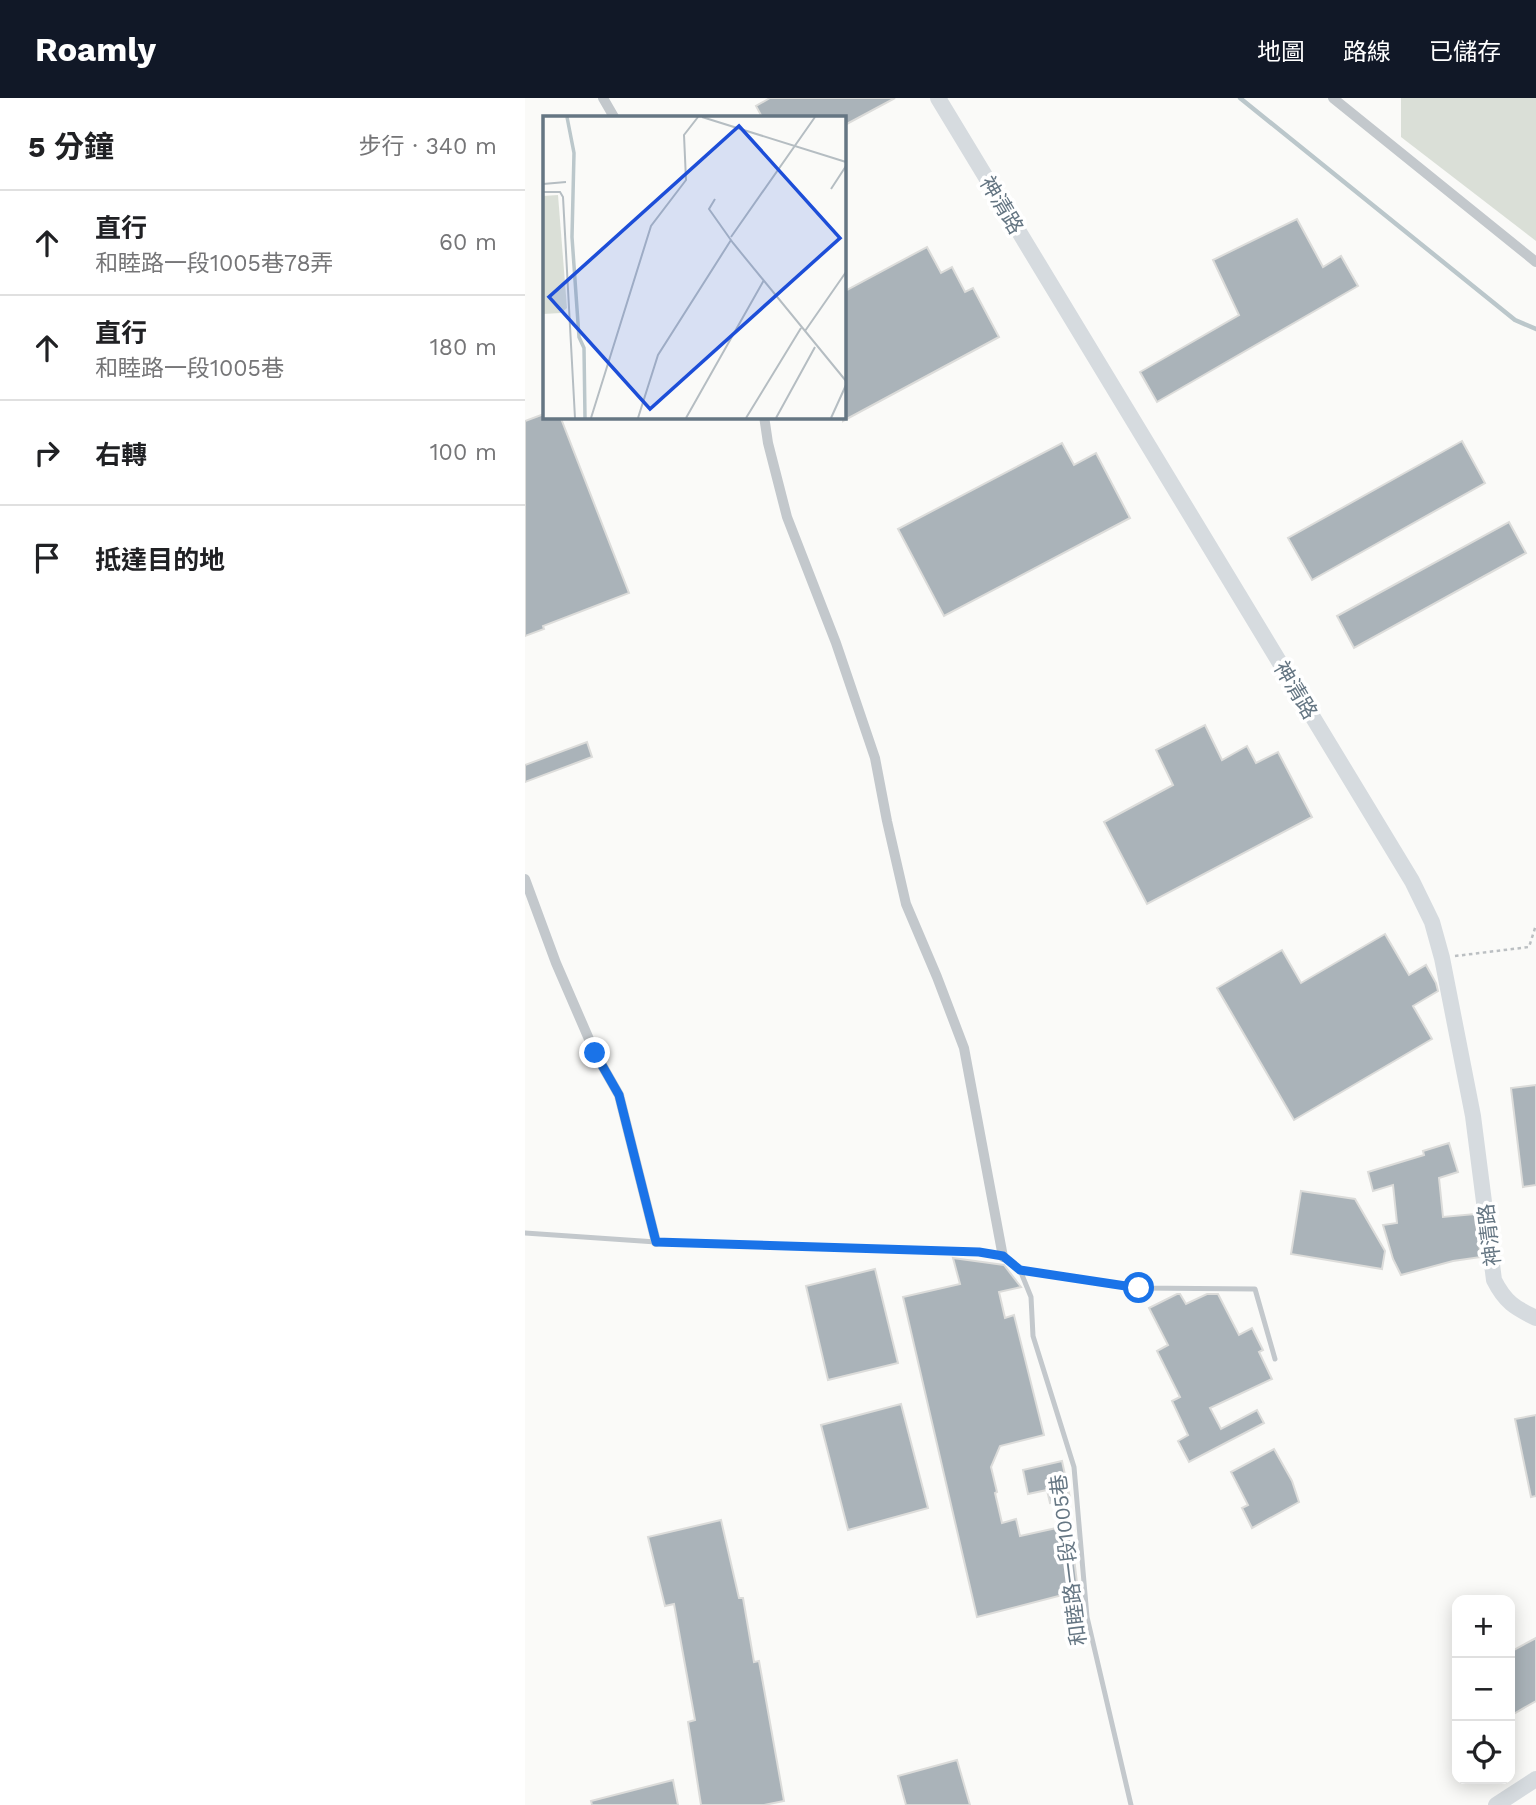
<!DOCTYPE html>
<html lang="zh-TW">
<meta charset="utf-8">
<style>
body{margin:0;font-family:"Work Sans","Noto Sans TC",sans-serif;background:#f6f6f6;color:#202124}
.controls{position:absolute;right:21px;bottom:21px;display:grid;overflow:hidden;border-radius:14px;box-shadow:0 4px 18px #0003}
.controls button{width:63px;height:63px;display:grid;place-items:center;padding:0;border:0;border-bottom:2px solid #e0e0e0;background:#fff;color:#202124;font:35px sans-serif}
.stop{position:absolute;width:21px;height:21px;margin:-16px;border:5px solid #1a73e8;border-radius:50%;background:#fff}
.stop.end{background:#1a73e8;border-color:#fff;box-shadow:0 2px 7px #0008}
.list{margin:0;padding:0;list-style:none}
h2{display:flex;justify-content:space-between;align-items:center;height:91px;margin:0;padding:0 28px;font-size:30px}
h2 small{font-size:23px;font-weight:400;color:#757577}
.list li{display:grid;grid-template-columns:46px 1fr auto;gap:21px;align-items:center;box-sizing:border-box;height:105px;padding:0 28px;border-top:2px solid #e0e0e0}
.list b{display:block;font-size:26px;white-space:nowrap}
.list p{margin:0;font-size:23px;white-space:nowrap;color:#757577}
.list em{font-size:23px;font-style:normal;color:#757577}
.icon{flex:none;width:38px;height:38px;fill:none;stroke:currentColor;stroke-width:2;stroke-linecap:round;stroke-linejoin:round}
.map{position:relative;flex:none;width:1011px;height:1707px;overflow:hidden}
header{display:flex;align-items:center;gap:42px;box-sizing:border-box;height:98px;padding:0 35px;background:#111827;color:#fff}
header strong{font-size:33px}
nav{display:flex;gap:38px;margin-inline-start:auto;font-size:24px}
main{display:flex}
aside{flex:1;background:#fff}
.map>svg:first-child{display:block}
</style>
<header>
<strong>Roamly</strong>
<nav><a>地圖</a><a>路線</a><a>已儲存</a></nav>
</header>
<main>
<aside>
<h2>5 分鐘<small>步行 · 340 m</small></h2>
<ul class="list">
<li><svg class="icon" aria-label="ahead" viewBox="0 0 24 24"><path d="M12 20V5M6 11l6-6 6 6"/></svg><div><b>直行</b><p>和睦路一段1005巷78弄</p></div><em>60 m</em></li>
<li><svg class="icon" aria-label="ahead" viewBox="0 0 24 24"><path d="M12 20V5M6 11l6-6 6 6"/></svg><div><b>直行</b><p>和睦路一段1005巷</p></div><em>180 m</em></li>
<li><svg class="icon" aria-label="right" viewBox="0 0 24 24"><path d="M7 20v-9h11M14 6l5 5-5 5"/></svg><div><b>右轉</b></div><em>100 m</em></li>
<li><svg class="icon" aria-label="arrive" viewBox="0 0 24 24"><path d="M6 21V4h12l-3 4 3 4H6"/></svg><div><b>抵達目的地</b></div></li>
</ul>
</aside>
<div class="map">
<svg width="1011" height="1707" viewBox="0 0 1011 1707">
<rect width="100%" height="100%" fill="#fafaf8"/>
<path fill="#dadfd7" d="M876,0H1011V143L876,39Z"/>
<g fill="none" stroke-linecap="round" stroke-linejoin="round">
<path stroke="#bbc7cb" stroke-width="4.5" d="M715,0L990,222L1011,231"/>
</g>
<g fill="#aab3b9" stroke="#dcdcda" stroke-width="2">
<path d="M245,0H370L318,28V19H237L231,8Z"/>
<path d="M772,121L798,169L816,158L833,188L632,304L615,274L714,217L688,162Z"/>
<path d="M402,149L416,175L427,169L440,194L448,190L474,239L318,323V194Z"/>
<path d="M19,316V318H35L104,495L18,528L19,531L0,538V323Z"/>
<path d="M937,343L960,385L787,482L763,440Z"/>
<path d="M537,345L549,367L571,355L605,420L419,518L373,431Z"/>
<path d="M984,424L1001,455L829,550L812,518Z"/>
<path d="M680,627L697,662L722,648L731,665L753,654L787,719L622,806L579,724L648,687L631,652Z"/>
<path d="M62,644L67,659L0,684V667Z"/>
<path d="M860,836L884,877L901,867L911,885L913,893L888,908L907,941L769,1022L692,890L757,852L776,885Z"/>
<path d="M1011,987V1087L998,1089L986,990Z"/>
<path d="M924,1045L933,1074L914,1080L918,1119L950,1116L956,1159L928,1163L876,1177L868,1161L858,1127L872,1125L868,1087L848,1093L843,1074L899,1057L898,1053Z"/>
<path d="M776,1093L830,1101L860,1153L857,1171L766,1156Z"/>
<path d="M428,1160L479,1167L496,1189L474,1194L480,1220L489,1217L519,1337L475,1348L466,1369L472,1394L470,1395L477,1425L491,1421L495,1438L545,1427L553,1493L452,1519L378,1199L435,1186Z"/>
<path d="M350,1171L373,1265L303,1282L281,1188Z"/>
<path d="M652,1196H655L661,1206L682,1196H693L714,1237L727,1230L738,1252L734,1254L747,1281L685,1310L696,1331L732,1312L739,1325L664,1364L653,1343L663,1337L647,1303L655,1299L632,1253L643,1247L624,1210Z"/>
<path d="M376,1306L403,1410L323,1432L296,1327Z"/>
<path d="M1011,1317V1398L1006,1399L990,1321Z"/>
<path d="M749,1351L767,1383L774,1404L727,1430L717,1410L723,1407L706,1374Z"/>
<path d="M537,1363L545,1400L525,1405L522,1392L503,1396L498,1372Z"/>
<path d="M196,1422L214,1500H218L229,1564L234,1563L259,1703L239,1707H176L163,1624L170,1622L149,1506L140,1508L123,1439Z"/>
<path d="M1011,1540V1603L985,1618V1554Z"/>
<path d="M432,1662L445,1707H381L373,1678Z"/>
<path d="M148,1682L153,1707H67L66,1703Z"/>
</g>
<g fill="none" stroke-linecap="round" stroke-linejoin="round">
<path stroke="#bbbfc2" stroke-width="2.5" stroke-dasharray="3.5 3.5" stroke-linecap="butt" d="M930,858L1004,849L1011,827"/>
<g stroke="#c3c8cc" stroke-width="5">
<path d="M0,1135L131,1144L454,1154L478,1159L495,1172L506,1199L508,1238L549,1369L562,1519L606,1707"/>
<path d="M495,1172L614,1190L730,1191L750,1261"/>
</g>
<g stroke="#c3c8cc" stroke-width="10">
<path d="M78,0L89,19"/>
<path d="M808,0L1011,164"/>
<path d="M239,318L243,345L262,419L311,545L350,660L362,723L381,806L412,879L439,950L478,1159"/>
<path d="M0,781L31,865L70,955L94,997L131,1144"/>
</g>
<g stroke="#d6dbdf" stroke-width="16">
<path d="M413,0L887,783L907,824L917,860L948,1018L969,1182C980,1204 990,1210 1011,1220"/>
<path d="M971,1707L1011,1681"/>
</g>
</g>
<g fill="none" stroke-linecap="round" stroke-linejoin="round">
<path stroke="#1a73e8" stroke-width="9" d="M70,955L94,997L131,1144L454,1154L478,1158L495,1172L614,1190"/>
</g>
<g text-anchor="middle" dominant-baseline="central" stroke-width="7" stroke-linejoin="round" paint-order="stroke">
<g font-size="21" fill="#657683" stroke="#fff">
<text transform="translate(477 107) rotate(59)">神清路</text>
<text transform="translate(771 592) rotate(59)">神清路</text>
<text transform="translate(964 1137) rotate(-97)">神清路</text>
<text transform="translate(543 1462) rotate(-97)">和睦路一段1005巷</text>
</g>
</g>
<g transform="translate(18 18)">
<rect width="303" height="303" fill="#fafaf8"/>
<path d="M15,79L24,192L18,197L0,198V80Z" fill="#dadfd7"/>
<path fill="none" stroke="#bbc7cb" stroke-width="3.5" d="M24,1L31,37L29,121L36,221L41,232L42,302"/>
<path fill="none" stroke="#b5bdc2" stroke-width="2" d="M159,1L303,46M0,68L23,66M288,73L303,50M0,76H17L20,81L32,302M172,83L166,93L190,127L303,265M188,121L272,1M262,215L303,156M48,302L108,110L143,64L141,19L155,1M95,302L115,239L188,124M143,302L221,164M203,302L258,212M233,302L272,231M288,302L303,269"/>
<path fill="#1d4ed8" fill-opacity="0.15" stroke="#1d4ed8" stroke-width="3.5" d="M196,10L297,122L107,293L6,181Z"/>
<rect width="303" height="303" fill="none" stroke="#657683" stroke-width="3.5"/>
</g>
</svg>
<div class="controls">
<button>+</button>
<button>−</button>
<button><svg class="icon" aria-label="locate" viewBox="0 0 24 24"><circle cx="12" cy="12" r="6"/><path d="M12 2v4M12 18v4M2 12h4M18 12h4"/></svg></button>
</div>
<div class="stop" style="left:614px;top:1190px"></div>
<div class="stop end" style="left:70px;top:955px"></div>
</div>
</main>
